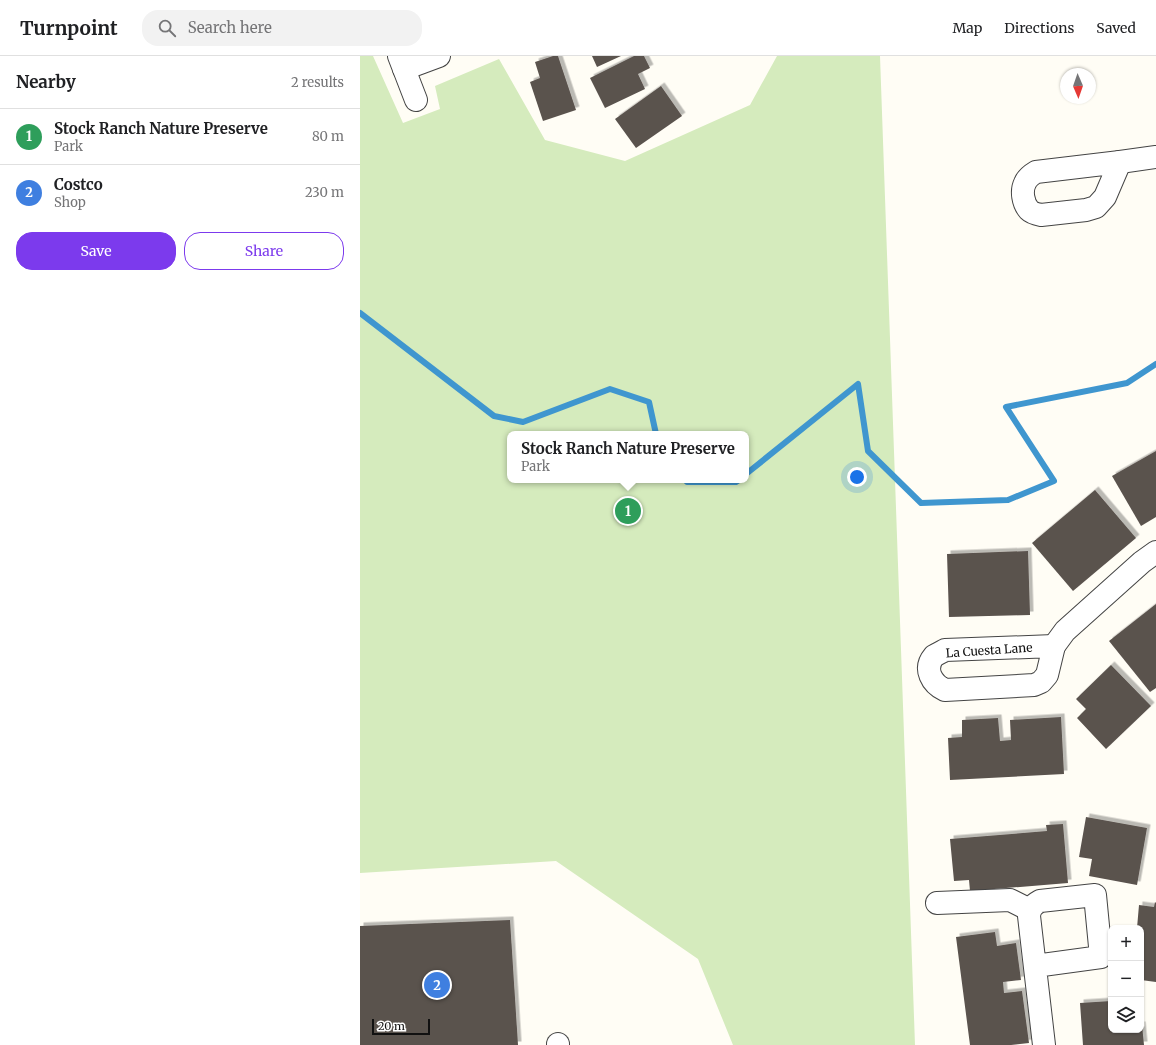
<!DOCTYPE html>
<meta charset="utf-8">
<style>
body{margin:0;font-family:Merriweather,serif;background:#f2f2f2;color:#202124}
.controls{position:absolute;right:12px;bottom:12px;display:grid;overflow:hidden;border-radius:8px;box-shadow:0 1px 3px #0004}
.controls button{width:36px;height:36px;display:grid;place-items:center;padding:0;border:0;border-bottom:1px solid #e0e0e0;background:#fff;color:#202124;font:20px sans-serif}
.compass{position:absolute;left:700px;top:12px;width:36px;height:36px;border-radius:50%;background:#fff;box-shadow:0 1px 3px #0004;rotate:178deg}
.scale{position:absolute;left:12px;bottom:10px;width:58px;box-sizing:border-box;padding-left:4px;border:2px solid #111;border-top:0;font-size:11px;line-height:14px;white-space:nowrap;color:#111;-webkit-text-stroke:3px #fff;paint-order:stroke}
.you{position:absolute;left:497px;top:421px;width:14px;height:14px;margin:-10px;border:3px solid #fff;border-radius:50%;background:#1a73e8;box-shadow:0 0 0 6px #1a73e833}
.badge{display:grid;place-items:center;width:26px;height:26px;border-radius:50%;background:#7c3aed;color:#fff;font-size:13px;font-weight:700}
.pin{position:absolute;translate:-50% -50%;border:2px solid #fff;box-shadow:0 1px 4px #0006}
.popup{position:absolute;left:147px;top:375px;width:242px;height:52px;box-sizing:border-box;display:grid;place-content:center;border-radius:8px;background:#fff;filter:drop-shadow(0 1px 3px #0005);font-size:13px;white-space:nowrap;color:#757577}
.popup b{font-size:15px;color:#202124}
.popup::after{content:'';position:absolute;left:50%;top:100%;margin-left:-8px;border:8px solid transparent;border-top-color:#fff}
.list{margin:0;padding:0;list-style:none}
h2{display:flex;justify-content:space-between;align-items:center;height:52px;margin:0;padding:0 16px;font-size:17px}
h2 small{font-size:13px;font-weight:400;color:#757577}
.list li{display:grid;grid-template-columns:26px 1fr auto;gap:12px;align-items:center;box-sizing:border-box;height:56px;padding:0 16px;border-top:1px solid #e0e0e0}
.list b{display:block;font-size:15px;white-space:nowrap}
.list p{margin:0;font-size:13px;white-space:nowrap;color:#757577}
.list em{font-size:13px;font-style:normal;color:#757577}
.actions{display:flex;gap:8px;padding:12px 16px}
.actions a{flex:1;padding:9px 0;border:1px solid #7c3aed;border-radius:16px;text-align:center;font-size:14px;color:#7c3aed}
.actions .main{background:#7c3aed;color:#fff}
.icon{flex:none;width:22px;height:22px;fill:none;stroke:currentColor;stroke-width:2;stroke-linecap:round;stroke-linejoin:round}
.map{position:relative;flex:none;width:796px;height:989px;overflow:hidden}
header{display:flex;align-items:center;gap:24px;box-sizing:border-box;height:56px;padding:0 20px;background:#fff;border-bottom:1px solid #e0e0e0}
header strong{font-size:19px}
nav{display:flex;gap:22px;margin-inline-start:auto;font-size:14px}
.search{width:280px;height:36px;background:#f2f2f2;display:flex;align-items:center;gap:10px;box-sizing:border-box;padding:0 14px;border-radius:16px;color:#757577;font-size:15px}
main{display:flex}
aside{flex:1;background:#fff}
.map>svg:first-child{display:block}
</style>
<header>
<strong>Turnpoint</strong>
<div class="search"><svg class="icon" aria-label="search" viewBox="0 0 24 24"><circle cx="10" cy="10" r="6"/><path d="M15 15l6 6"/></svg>Search here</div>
<nav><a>Map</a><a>Directions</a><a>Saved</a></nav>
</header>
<main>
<aside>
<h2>Nearby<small>2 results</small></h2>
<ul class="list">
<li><span class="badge" style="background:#2e9e5b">1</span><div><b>Stock Ranch Nature Preserve</b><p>Park</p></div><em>80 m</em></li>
<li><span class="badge" style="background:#3f7fe0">2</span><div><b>Costco</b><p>Shop</p></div><em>230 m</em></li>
</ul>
<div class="actions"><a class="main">Save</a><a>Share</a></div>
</aside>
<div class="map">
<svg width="796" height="989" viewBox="0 0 796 989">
<defs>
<filter id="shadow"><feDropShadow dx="3.5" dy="-3.5" stdDeviation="0" flood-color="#0004"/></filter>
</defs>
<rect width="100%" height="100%" fill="#fffdf5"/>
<path fill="#d5ebbd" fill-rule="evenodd" d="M0,0H13L43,67L80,53L75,30L139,3L185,84L265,105L390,49L417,0H520L555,989H373L338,903L196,805L0,817ZM150,378H386V424H150Z"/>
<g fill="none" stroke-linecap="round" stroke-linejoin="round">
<g stroke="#3f96cf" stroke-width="6">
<path d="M0,257L134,360L163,366L250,333L289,346L296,378"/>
<path d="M386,418L498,328L508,395L561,447L648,444L694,425L646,351L767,327L796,308"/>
<path d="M325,424L327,426H376L379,424"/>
</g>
</g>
<g fill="#5a524d" filter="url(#shadow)">
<path d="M193,0H198L216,54L183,65L170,26L180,22L175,6Z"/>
<path d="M232,0H261L237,11Z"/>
<path d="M274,0H284L290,12L278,18L285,33L245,52L230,22Z"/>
<path d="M301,30L322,60L276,92L255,63Z"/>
<path d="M796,395V461L781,470L752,420Z"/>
<path d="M735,434L776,482L713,535L672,487Z"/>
<path d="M668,495L670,559L589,561L587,498Z"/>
<path d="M796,548V632L790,636L749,585Z"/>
<path d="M751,609L791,650L746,693L717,662L726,653L716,643Z"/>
<path d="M701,661L704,718L590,724L588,682L602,681V664L638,662L640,685L651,684L650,664Z"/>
<path d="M726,761L787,772L777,829L729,820L732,803L719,801Z"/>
<path d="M703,768L708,827L610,835L609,824L594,825L590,783L687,775L686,769Z"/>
<path d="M795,846L796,847V926L781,924V872H777L779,849L794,851Z"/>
<path d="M150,864L158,989H0V870Z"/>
<path d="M635,876L637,890L656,887L661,924L643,926L644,937L662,935L669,987L651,989H610L596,881Z"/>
<path d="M751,945V974H781V969H782L784,989H723L720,947Z"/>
</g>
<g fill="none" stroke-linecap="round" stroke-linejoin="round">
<g stroke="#444" stroke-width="24">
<g id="minor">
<path d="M39,0L56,44"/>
<path d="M44,13L79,0"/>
<path d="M760,106L745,141L736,151L726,154L681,159C676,158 672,157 669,154C663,147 661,135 665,127C667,122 671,119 676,116Z"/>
<path d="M760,106L796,101"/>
<path d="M694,590L687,619L681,626L674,629L585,634C572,628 563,613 574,600C577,598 582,596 585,594Z"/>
<path d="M694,590L705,575L782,506L796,496"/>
<path d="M577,847L650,844L670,854"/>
<path d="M675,910L741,901L735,839L680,845C673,849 670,852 669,860L684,989"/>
<path d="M198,988V989"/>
</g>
</g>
<use href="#minor" stroke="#fff" stroke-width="22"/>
</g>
<g text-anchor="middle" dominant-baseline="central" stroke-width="4" stroke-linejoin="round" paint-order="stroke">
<g font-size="12" fill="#111" stroke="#fff">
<text transform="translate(629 594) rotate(-4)">La Cuesta Lane</text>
</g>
</g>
</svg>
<div class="controls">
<button>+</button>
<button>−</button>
<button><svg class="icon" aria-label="layers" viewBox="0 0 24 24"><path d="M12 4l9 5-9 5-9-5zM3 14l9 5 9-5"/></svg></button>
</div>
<svg class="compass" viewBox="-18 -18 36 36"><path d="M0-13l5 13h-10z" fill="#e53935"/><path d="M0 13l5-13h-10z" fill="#757577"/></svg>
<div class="scale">20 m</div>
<div class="you"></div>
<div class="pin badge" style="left:268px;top:455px;background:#2e9e5b">1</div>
<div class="popup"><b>Stock Ranch Nature Preserve</b>Park</div>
<div class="pin badge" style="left:77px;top:929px;background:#3f7fe0">2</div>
</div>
</main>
